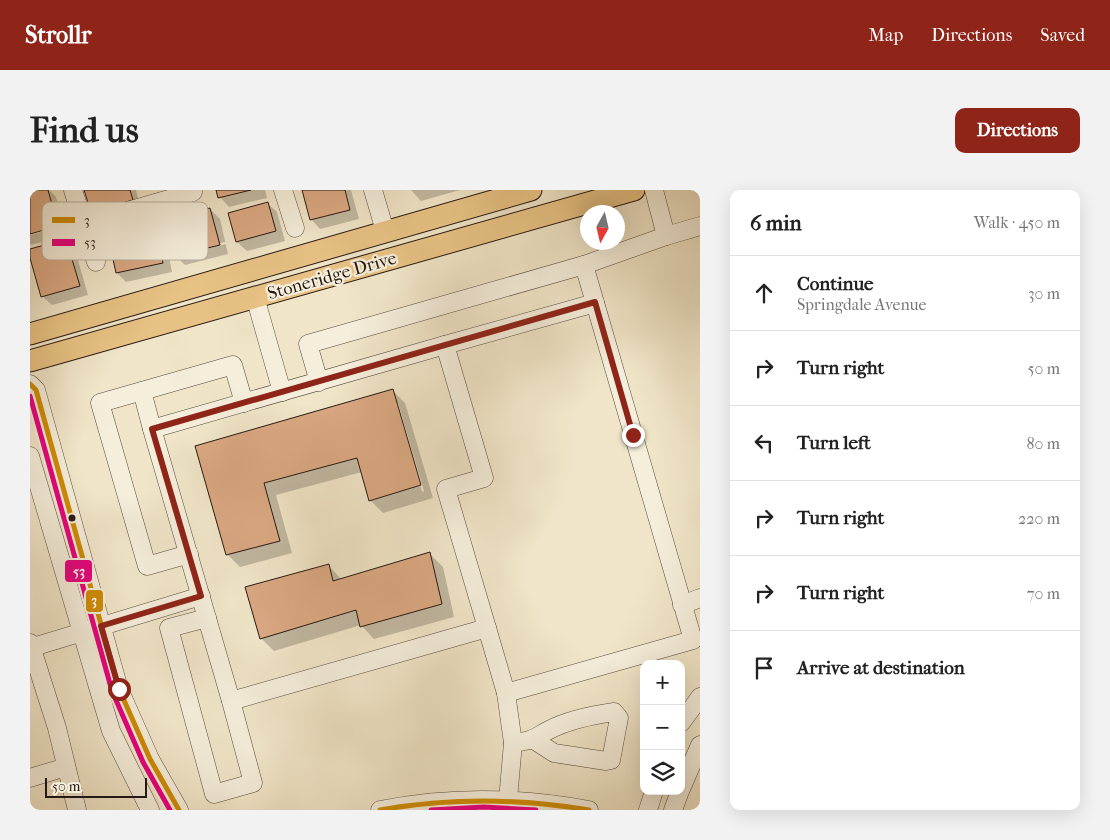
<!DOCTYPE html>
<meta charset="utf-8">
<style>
body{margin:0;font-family:"IM FELL French Canon",serif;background:#f2f2f2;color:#222}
.controls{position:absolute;right:15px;bottom:15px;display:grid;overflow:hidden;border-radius:10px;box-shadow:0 5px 20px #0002}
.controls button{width:45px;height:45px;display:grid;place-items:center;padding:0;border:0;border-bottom:1px solid #e0e0e0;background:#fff;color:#222;font:25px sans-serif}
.compass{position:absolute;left:550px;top:15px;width:45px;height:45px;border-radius:50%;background:#fff;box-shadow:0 5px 20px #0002;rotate:188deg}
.scale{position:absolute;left:15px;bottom:12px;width:102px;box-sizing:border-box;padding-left:5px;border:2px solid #261813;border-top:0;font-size:14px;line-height:18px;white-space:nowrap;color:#261813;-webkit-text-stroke:4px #f5eedb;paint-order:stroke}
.stop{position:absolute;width:15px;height:15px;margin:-11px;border:4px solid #8f2418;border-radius:50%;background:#fff}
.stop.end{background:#8f2418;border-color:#fff;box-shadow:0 1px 5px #0008}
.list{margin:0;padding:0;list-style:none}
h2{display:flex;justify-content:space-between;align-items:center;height:65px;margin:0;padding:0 20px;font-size:21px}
h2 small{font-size:16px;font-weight:400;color:#767676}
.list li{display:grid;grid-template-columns:32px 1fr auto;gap:15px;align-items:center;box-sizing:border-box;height:75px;padding:0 20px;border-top:1px solid #e0e0e0}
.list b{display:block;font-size:19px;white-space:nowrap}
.list p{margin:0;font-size:16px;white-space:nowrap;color:#767676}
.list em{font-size:16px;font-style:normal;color:#767676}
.icon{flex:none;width:28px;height:28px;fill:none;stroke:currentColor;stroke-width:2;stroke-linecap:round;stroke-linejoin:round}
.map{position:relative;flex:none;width:670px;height:620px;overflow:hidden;border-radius:10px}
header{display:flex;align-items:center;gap:30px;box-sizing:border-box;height:70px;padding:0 25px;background:#8f2418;color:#fff}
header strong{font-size:24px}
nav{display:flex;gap:28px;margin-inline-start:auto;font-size:18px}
.intro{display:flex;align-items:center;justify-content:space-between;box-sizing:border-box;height:120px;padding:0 30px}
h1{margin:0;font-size:35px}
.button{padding:12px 22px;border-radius:10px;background:#8f2418;color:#fff;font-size:18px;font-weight:700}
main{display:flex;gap:30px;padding:0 30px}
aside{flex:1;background:#fff;border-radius:10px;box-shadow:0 5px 20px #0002}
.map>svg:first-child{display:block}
</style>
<header>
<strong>Strollr</strong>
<nav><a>Map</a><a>Directions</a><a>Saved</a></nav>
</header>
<div class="intro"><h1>Find us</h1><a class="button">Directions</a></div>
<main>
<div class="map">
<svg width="670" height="620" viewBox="0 0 670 620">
<rect width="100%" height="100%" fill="#f0e5c8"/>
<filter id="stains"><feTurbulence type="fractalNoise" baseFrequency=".004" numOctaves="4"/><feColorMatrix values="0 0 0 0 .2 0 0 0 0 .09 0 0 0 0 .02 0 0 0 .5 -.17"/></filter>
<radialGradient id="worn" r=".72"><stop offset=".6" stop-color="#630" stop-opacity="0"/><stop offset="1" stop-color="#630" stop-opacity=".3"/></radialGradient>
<g fill="#0003" fill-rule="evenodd">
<path d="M6,0H19L26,7L33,34L0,43V2Z"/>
<path d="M55,0H106L111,19L71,31L62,21Z"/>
<path d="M188,0H235L237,8L199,17L190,7Z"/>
<path d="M276,0H321L329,29L290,39L281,29Z"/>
<path d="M381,0H430L391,11Z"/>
<path d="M237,13L247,22L255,51L217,61L207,52L199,24Z"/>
<path d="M180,19L190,29L198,64L155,75L145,65ZM195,52L196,54L150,65V63Z"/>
<path d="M124,33L134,43L142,82L96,92L87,83Z"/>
<path d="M34,36L37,46L0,55V45Z"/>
<path d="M36,50L45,60L58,105L22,115L12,106L0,61Z"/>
<path d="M362,200L375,213L403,308L353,323L340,310L332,282L246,305L262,363L210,377L198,365L167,257ZM366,213H368L394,301L392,302Z"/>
<path d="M400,364L413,377L424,427L344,449L331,435L244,461L231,448L299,376L312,390Z"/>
</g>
<g fill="#daa882" stroke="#261813">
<path d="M0,0H18L28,36L0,44Z"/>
<path d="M54,0H100L103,10L61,22Z"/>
<path d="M186,0H221L188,8Z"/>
<path d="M272,0H315L320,20L280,30Z"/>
<path d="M238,12L246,41L206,52L198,23Z"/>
<path d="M180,18L190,55L144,66L135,29Z"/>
<path d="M124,32L133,73L86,83L77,42Z"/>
<path d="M36,49L50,96L11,107L0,68V59Z"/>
<path d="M363,199L391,295L339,311L327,268L234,293L250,351L196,365L165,256Z"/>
<path d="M400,362L412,414L330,437L326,420L230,449L215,397L299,374L303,391Z"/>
</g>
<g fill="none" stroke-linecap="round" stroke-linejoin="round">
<g stroke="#584b40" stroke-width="19">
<g id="minor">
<path d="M43,0L66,72"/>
<path d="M253,0L265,38"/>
<path d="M343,0L355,41"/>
<path d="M624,0L636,46L670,36"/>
<path d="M53,34L163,2"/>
<path d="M554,75L636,46"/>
<path d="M225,107L252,202"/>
<path d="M415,155L454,288L416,299L457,438L201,511L122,239Z"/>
<path d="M415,155L565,113"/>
<path d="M289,192L278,154L554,75L663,450L476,503"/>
<path d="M0,194L6,200L89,499L120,569L149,620"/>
<path d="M112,201L122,239"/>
<path d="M0,266L81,541L120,620"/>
<path d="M159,364L117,376L70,213L203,175L214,213"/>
<path d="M652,415L670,408"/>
<path d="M177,428L139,438L184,604L223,593L201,511"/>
<path d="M457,438L476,503L483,553L478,610"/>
<path d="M0,453L27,538L47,620"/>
<path d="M0,458L171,406"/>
<path d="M651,533L670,507"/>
<path d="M483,553C504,550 502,549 519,540C538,530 563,525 584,522L589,528L581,570L576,571L524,563L504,550"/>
<path d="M0,588L36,577"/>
<path d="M651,599L670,555"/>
<path d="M350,620C420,606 489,607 559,620"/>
<path d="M618,620L624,601"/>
<path d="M643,620L650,601"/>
</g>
</g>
<g stroke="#261813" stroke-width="23">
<g id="major">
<path d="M0,144L501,0"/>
<path d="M0,171L604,0"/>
</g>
</g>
<use href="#minor" stroke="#f5eedb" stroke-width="18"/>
<use href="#major" stroke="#e8c284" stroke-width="21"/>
<g stroke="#f5eedb" stroke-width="9">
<g id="bus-1">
<path d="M0,194L6,200L89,499L120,569L149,620"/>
<path d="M350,620C420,608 488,608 559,620"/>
</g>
</g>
<g stroke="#f5eedb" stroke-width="9">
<g id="bus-2">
<path d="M0,206L82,501L113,572L140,620"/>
<path d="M401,620L454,617L506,620"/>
</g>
</g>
<use href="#bus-1" stroke="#cd8a04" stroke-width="5"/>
<use href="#bus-2" stroke="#e5007d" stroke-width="5"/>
</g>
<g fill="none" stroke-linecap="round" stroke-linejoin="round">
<path stroke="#8f2418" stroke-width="6" d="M89,499L71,436L171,406L122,239L565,112L603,245"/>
</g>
<circle fill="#261813" stroke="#f5eedb" stroke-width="2" cx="42" cy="328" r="4.5"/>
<g text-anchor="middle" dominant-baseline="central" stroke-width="4.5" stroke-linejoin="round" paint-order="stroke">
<g font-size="18" fill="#261813" stroke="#f5eedb">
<text transform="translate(302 86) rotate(-16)">Stoneridge Drive</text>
</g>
</g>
<rect x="12" y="12" width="166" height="58" rx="8" fill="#f5eedb" stroke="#b7ae9f" stroke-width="1"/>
<rect x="22" y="27" width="23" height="6" fill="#cd8a04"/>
<rect x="22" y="49" width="23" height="7" fill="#e5007d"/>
<g font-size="14" fill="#261813">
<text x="54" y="35">3</text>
<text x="54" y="57">53</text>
</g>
<g stroke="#f5eedb" stroke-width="2">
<rect x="34" y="369" width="29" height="24" rx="5" fill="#e5007d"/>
<rect x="55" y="399" width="19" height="24" rx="5" fill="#cd8a04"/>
</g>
<g font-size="14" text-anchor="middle" font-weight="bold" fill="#fff">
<text x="49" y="386">53</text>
<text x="64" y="415">3</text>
</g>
<rect width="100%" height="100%" filter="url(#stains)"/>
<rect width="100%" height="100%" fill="url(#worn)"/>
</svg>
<div class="controls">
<button>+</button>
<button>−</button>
<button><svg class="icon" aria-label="layers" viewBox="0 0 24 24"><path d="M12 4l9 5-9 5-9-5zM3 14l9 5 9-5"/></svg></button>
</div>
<svg class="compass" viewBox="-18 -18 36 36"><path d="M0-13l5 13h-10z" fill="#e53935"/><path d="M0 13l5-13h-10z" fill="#767676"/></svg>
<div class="scale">50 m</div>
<div class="stop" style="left:89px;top:499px"></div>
<div class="stop end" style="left:603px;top:245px"></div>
</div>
<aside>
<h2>6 min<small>Walk · 450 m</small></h2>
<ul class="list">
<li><svg class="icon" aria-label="ahead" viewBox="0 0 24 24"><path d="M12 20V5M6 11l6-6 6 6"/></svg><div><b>Continue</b><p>Springdale Avenue</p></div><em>30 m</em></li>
<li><svg class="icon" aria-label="right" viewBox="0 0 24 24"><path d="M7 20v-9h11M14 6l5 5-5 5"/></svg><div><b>Turn right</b></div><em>50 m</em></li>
<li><svg class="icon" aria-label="left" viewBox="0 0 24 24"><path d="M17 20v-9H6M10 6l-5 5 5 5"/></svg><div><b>Turn left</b></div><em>80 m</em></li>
<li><svg class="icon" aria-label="right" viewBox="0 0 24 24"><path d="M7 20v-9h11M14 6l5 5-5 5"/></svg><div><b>Turn right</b></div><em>220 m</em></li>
<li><svg class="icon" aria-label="right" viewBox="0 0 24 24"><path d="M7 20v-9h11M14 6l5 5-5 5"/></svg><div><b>Turn right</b></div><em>70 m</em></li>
<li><svg class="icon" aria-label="arrive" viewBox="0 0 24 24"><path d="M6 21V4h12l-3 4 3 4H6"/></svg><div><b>Arrive at destination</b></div></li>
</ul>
</aside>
</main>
